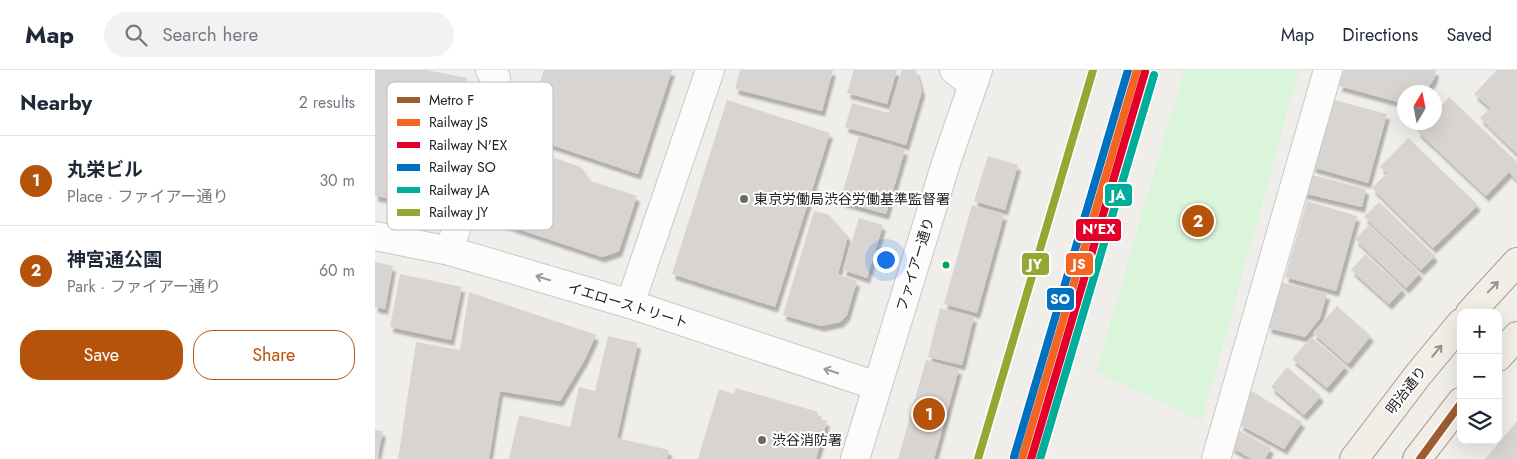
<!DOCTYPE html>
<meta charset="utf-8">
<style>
body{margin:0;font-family:Jost,"Noto Sans JP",sans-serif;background:#f2f2f3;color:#1f2937}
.controls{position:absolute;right:15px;bottom:15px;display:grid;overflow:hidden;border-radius:10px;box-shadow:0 5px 20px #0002}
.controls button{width:45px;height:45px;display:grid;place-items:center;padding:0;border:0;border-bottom:1px solid #e0e1e3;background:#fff;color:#1f2937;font:25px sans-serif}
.compass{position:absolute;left:1022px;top:15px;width:45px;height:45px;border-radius:50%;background:#fff;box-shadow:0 5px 20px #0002;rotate:10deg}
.you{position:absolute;left:510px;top:189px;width:18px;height:18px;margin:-12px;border:4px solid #fff;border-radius:50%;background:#1a73e8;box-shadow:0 0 0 8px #1a73e833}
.badge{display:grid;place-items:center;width:32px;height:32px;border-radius:50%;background:#b45309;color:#fff;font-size:16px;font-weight:700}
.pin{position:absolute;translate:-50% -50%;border:2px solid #fff;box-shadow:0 1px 5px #0006}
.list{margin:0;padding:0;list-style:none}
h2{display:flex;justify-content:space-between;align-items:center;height:65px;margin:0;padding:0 20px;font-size:21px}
h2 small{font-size:16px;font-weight:400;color:#747a83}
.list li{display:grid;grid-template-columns:32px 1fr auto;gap:15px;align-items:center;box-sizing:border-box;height:90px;padding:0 20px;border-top:1px solid #e0e1e3}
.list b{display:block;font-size:19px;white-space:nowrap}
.list p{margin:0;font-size:16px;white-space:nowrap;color:#747a83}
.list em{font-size:16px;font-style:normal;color:#747a83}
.actions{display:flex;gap:10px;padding:15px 20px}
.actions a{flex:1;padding:11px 0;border:1px solid #b45309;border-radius:20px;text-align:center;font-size:18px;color:#b45309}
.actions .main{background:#b45309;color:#fff}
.icon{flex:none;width:28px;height:28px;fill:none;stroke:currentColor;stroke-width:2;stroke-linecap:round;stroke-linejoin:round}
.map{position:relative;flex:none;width:1142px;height:389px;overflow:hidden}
header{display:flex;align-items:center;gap:30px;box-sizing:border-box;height:70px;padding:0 25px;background:#fff;border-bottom:1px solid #e0e1e3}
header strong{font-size:24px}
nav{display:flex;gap:28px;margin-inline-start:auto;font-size:18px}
.search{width:350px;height:45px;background:#f2f2f3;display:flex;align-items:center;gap:12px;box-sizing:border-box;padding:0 18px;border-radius:28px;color:#747a83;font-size:19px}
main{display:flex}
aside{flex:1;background:#fff}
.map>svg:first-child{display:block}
</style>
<header>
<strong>Map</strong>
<div class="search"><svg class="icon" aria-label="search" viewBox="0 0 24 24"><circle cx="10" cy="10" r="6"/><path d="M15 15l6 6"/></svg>Search here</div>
<nav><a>Map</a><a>Directions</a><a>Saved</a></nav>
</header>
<main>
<aside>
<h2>Nearby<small>2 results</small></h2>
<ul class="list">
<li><span class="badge">1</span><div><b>丸栄ビル</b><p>Place · ファイアー通り</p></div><em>30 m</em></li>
<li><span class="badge">2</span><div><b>神宮通公園</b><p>Park · ファイアー通り</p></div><em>60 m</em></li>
</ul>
<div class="actions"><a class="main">Save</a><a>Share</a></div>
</aside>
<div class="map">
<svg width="1142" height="389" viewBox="0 0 1142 389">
<defs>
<filter id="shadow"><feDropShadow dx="3" dy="5.5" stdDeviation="1" flood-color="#0004"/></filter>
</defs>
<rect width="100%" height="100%" fill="#f0eeeb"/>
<path fill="#daf5da" d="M809,0H924L827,351L721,302Z"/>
<g fill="#d7d4d2" filter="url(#shadow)">
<path d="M0,0H51L92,8L77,86L35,78L25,130L0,126Z"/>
<path d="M169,0H297L263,104L159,69L161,64L149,60Z"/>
<path d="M365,0H458L447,41L360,19Z"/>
<path d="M479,0H522L512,34L472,23Z"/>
<path d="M527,0H541L547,21L531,75L470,57L477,33L514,43Z"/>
<path d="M969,0H1061L1059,9L1052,19L1042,18L1041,22H1030V34L964,16Z"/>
<path d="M1122,0H1142V84L1105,48L1115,38L1099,24Z"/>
<path d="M1074,27L1142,92V111L1134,102L1111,126L1042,61L1051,52H1060V43Z"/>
<path d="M955,29L1012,44L993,113L937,97Z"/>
<path d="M352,30L455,63L400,237L297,204Z"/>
<path d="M484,66L530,80L511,144L465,131Z"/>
<path d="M1033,68L1103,135L1058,178L997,118L1012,103L1005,97Z"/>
<path d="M119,80L156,92L171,85L206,97L216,111L262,126L244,181L227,187L110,148L100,134Z"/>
<path d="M613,86L643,95L630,140L599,131Z"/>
<path d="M933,104L991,119L987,137L928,123Z"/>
<path d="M932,131L982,146L961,221L910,207Z"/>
<path d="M1004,132L1060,186L1046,200L989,147Z"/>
<path d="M597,135L629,145L602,243L569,234Z"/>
<path d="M439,141L453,144L473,166L463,204L482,211L472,245L465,252L446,256L408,245Z"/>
<path d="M484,148L508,155L492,208L468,200Z"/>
<path d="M994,155L1045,203L1031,218L980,169Z"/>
<path d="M990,184L1028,219L1014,234L976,200Z"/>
<path d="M0,192L18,196L10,239L0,237Z"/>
<path d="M25,204L87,217L76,270L15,257Z"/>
<path d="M905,212L952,224L945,248L930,267L893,258Z"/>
<path d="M94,222L221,265L210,289L185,331L125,321L114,389H23L41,272L85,280Z"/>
<path d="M962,236L996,266L973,294L938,263Z"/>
<path d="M565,238L599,247L587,295L553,287Z"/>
<path d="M233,266L263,273L242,368L294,380L292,389H134L144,345L195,357L204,317L220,321Z"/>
<path d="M936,267L971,296L952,318L917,289Z"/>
<path d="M551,290L584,299L559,389H523Z"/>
<path d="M912,297L946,326L929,345L896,317Z"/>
<path d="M361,318L443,342L442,348L452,351L441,389H323L344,319L359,324Z"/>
<path d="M875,320L927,352L909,379L865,355Z"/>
<path d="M1142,351V389H1110Z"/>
<path d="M0,360L8,361L2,389H0Z"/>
<path d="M865,361L896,378L890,389H876L856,377Z"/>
</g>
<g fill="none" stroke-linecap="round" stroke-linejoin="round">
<g stroke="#c9c8c7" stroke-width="30">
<g id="minor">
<path d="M579,0L597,14"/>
<path d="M75,181L121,8L115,0"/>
<path d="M255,234L335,0"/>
<path d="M841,389L953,0"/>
</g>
</g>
<g stroke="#c9c8c7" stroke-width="30">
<g id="tertiary">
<path d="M0,166L75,181L255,234L502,316"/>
<path d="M480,389L572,90L603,0"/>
</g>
</g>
<g stroke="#a79c86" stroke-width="30">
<g id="primary">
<path d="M1095,243L1142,192"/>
<path d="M1123,287L1142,266"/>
<path d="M979,389L1043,305L1086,253"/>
<path d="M1042,389L1086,332"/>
</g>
</g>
<use href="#minor" stroke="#fdfcfc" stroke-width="28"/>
<use href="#tertiary" stroke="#fdfcfc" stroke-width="28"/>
<use href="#primary" stroke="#f3ede7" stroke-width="28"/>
<g stroke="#fff" stroke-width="11">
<path id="rail-1" d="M647,389L762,0"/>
</g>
<g stroke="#fff" stroke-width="11">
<path id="rail-2" d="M656,389L770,2"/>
</g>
<g stroke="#fff" stroke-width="11">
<path id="rail-3" d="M639,387L753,0"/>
</g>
<g stroke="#fff" stroke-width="11">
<path id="rail-4" d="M665,389L779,5"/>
</g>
<g stroke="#fff" stroke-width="11">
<path id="rail-5" d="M603,389L718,0"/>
</g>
<use href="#rail-1" stroke="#f26522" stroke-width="8"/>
<use href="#rail-2" stroke="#e4002b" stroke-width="8"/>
<use href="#rail-3" stroke="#0071c1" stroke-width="8"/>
<use href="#rail-4" stroke="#00ac9a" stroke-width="8"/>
<use href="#rail-5" stroke="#94a934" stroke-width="8"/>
<g stroke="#fff" stroke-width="11">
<path id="metro-1" d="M1045,389L1086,333"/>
</g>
<use href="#metro-1" stroke="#9c5e31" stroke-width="8"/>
</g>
<defs><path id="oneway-shaft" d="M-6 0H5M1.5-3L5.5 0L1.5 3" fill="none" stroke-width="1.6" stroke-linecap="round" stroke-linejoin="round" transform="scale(1.25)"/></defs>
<g stroke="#9a9a9a">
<use href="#oneway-shaft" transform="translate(168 208) rotate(-163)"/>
<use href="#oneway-shaft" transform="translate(456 301) rotate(-162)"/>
</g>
<g stroke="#95928e">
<use href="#oneway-shaft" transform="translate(1118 217) rotate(-46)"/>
<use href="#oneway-shaft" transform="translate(1062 281) rotate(-50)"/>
</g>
<g fill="#6a6968" stroke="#fff" stroke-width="2">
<circle cx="369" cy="129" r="5"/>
<circle cx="387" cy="370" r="5"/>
</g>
<circle fill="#00a651" stroke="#fff" stroke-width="2" cx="571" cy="195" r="4.5"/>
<g text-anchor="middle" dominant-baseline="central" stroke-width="4" stroke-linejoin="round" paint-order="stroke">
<g font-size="14" fill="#222" stroke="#fff" text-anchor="start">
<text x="379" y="129">東京労働局渋谷労働基準監督署</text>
<text x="397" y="370">渋谷消防署</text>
</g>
<g font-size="14" fill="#222" stroke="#fff">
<text transform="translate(540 194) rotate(-73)">ファイアー通り</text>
<text transform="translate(253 235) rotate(17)">イエローストリート</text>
<text transform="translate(1031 320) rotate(-52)">明治通り</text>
</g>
</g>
<rect x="12" y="12" width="166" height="148" rx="8" fill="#fff" stroke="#bdbdbd" stroke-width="1"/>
<rect x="22" y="27" width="23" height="6" fill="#9c5e31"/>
<rect x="22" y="49" width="23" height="7" fill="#f26522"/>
<rect x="22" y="72" width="23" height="6" fill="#e4002b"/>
<rect x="22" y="94" width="23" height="7" fill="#0071c1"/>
<rect x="22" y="117" width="23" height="6" fill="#00ac9a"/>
<rect x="22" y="139" width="23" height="7" fill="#94a934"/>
<g font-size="14" fill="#222">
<text x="54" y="35">Metro F</text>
<text x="54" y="57">Railway JS</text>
<text x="54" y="80">Railway N'EX</text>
<text x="54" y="102">Railway SO</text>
<text x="54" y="125">Railway JA</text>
<text x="54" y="147">Railway JY</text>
</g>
<g stroke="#fff" stroke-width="2">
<rect x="729" y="113" width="29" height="24" rx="5" fill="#00ac9a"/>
<rect x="700" y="148" width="47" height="24" rx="5" fill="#e4002b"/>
<rect x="646" y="182" width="29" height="24" rx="5" fill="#94a934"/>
<rect x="690" y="182" width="29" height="24" rx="5" fill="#f26522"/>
<rect x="671" y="217" width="29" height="24" rx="5" fill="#0071c1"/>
</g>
<g font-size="14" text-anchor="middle" font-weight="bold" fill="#fff">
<text x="743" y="130">JA</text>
<text x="724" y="164">N'EX</text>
<text x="660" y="199">JY</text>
<text x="704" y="199">JS</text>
<text x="685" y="234">SO</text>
</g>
</svg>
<div class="controls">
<button>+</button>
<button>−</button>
<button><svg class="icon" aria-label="layers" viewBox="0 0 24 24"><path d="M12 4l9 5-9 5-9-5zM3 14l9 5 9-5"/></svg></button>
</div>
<svg class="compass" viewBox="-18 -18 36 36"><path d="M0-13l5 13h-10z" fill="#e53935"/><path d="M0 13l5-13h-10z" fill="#747a83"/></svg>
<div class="you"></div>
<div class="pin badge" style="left:554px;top:344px">1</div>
<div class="pin badge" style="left:823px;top:151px">2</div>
</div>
</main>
